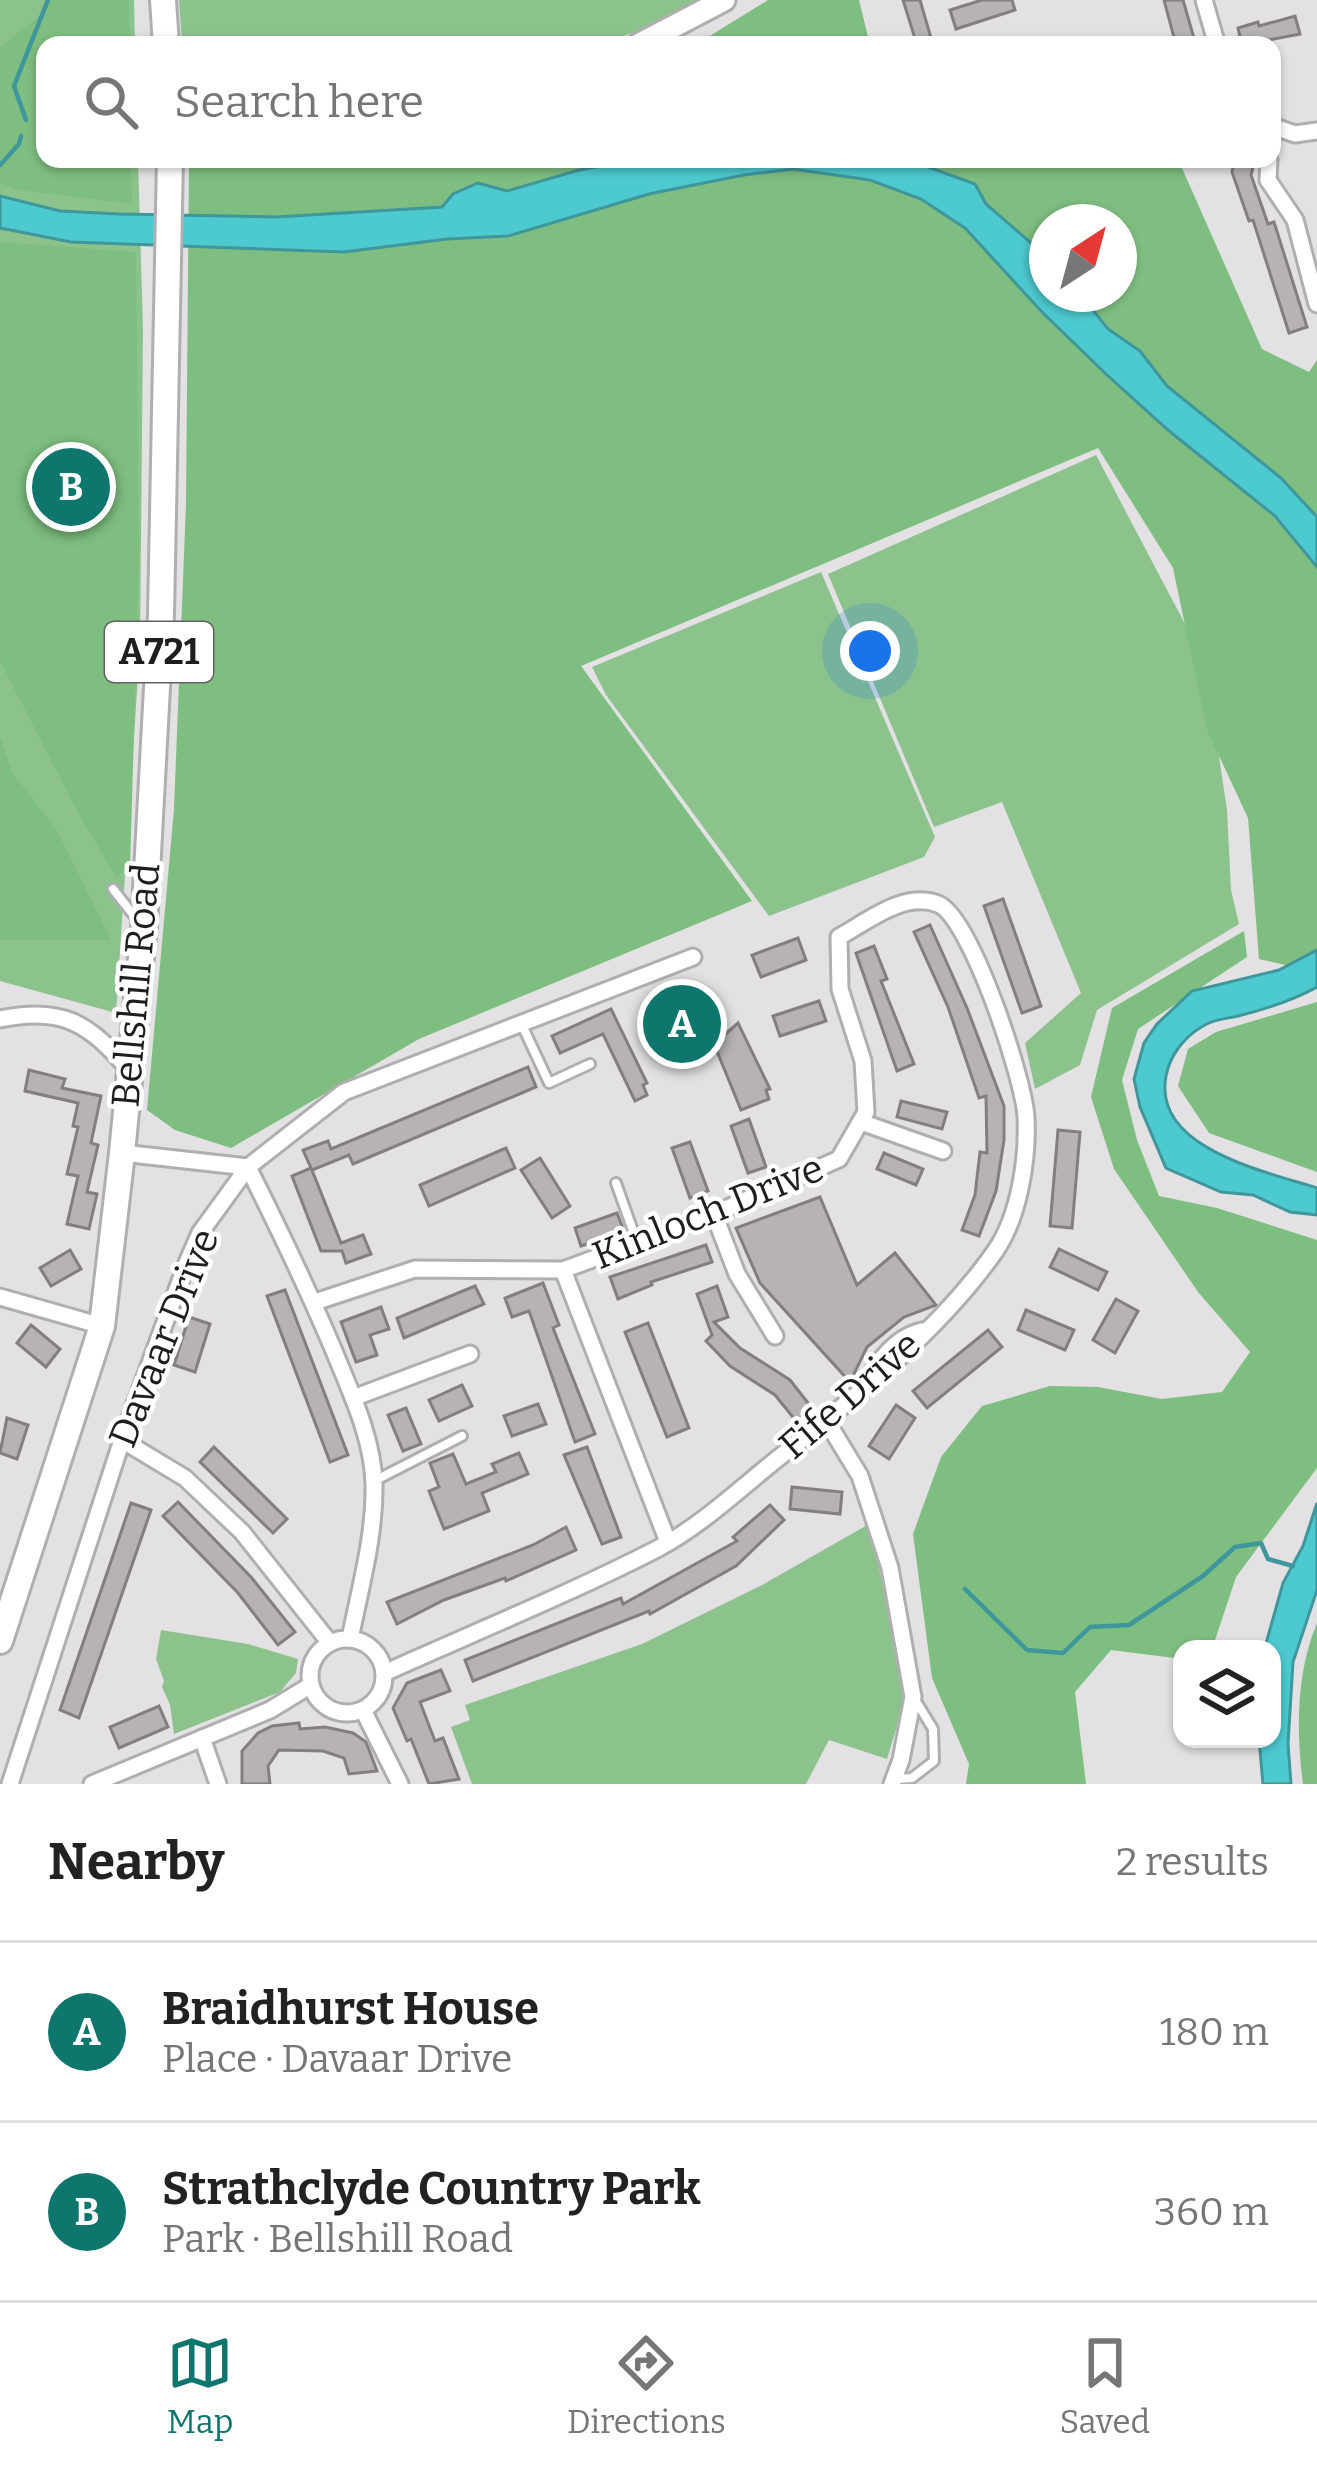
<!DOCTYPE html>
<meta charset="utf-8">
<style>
body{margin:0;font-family:Bitter,serif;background:#f6f6f6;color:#222}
.controls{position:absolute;right:36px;bottom:36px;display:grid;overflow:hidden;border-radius:24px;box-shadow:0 3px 9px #0004}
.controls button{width:108px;height:108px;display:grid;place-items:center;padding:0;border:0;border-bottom:3px solid #e0e0e0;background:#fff;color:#222;font:60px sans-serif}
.compass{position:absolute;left:1029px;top:204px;width:108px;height:108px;border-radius:50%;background:#fff;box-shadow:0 3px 9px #0004;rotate:36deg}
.you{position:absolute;left:870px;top:651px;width:42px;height:42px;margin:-30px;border:9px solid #fff;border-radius:50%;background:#1a73e8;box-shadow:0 0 0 18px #1a73e833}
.badge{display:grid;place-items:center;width:78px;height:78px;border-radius:50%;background:#0f766e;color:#fff;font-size:39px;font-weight:700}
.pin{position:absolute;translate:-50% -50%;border:6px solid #fff;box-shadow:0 3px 12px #0006}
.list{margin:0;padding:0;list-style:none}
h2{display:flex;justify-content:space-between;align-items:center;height:156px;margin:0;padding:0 48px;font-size:51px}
h2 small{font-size:39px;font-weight:400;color:#767676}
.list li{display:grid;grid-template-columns:78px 1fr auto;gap:36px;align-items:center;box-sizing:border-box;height:180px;padding:0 48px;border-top:3px solid #e0e0e0}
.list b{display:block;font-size:45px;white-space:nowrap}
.list p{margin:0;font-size:39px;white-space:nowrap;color:#767676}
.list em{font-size:39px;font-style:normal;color:#767676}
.icon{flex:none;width:66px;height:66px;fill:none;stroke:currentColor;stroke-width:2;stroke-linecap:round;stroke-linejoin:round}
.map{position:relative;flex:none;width:1317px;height:1784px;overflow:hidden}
.search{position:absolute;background:#fff;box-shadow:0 3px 9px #0004;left:36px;right:36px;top:36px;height:132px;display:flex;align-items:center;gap:30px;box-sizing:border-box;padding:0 42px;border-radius:24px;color:#767676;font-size:45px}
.sheet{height:516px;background:#fff}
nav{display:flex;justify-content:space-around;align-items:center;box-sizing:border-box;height:168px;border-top:3px solid #e0e0e0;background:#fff;font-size:33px;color:#767676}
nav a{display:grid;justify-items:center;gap:6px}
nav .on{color:#0f766e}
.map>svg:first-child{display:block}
</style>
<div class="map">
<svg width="1317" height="1784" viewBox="0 0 1317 1784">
<rect width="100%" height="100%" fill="#e3e1e3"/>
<g fill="#8cc38d">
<path d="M0,0H134L135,45H45V159H138L143,329L140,645L116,1013L0,981Z"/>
<path d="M179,0H697L632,33L597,45H182Z"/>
<path d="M1096,455L1205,662L1227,810L1231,890L1239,924L1097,1010L1080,1065L1035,1089L1025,1043L1081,993L1002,802L934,827L828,574Z"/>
<path d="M821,572L935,837L924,857L769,916L606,695L592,667Z"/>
<path d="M869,1524L900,1660L903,1706L887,1759L829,1740L806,1784H472L451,1727L470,1720L465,1705L642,1644L762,1585Z"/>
<path d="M161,1630L248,1644L298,1659L296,1673L280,1692L174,1734L170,1705L162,1687L164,1681L156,1659Z"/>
</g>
<g fill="#7ebe80" fill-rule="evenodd">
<path d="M50,0H129L130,45H45V159H131L132,204L18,190L0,183V47L46,11Z"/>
<path d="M768,0H859L870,45H695Z"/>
<path d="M189,159H1178L1262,349L1309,372L1317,360V972L1259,959L1248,818L1207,730L1173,568L1098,448L581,666L752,901L419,1039L231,1148L175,1130L147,1110L174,809L186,504ZM1047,222H1119V294H1047Z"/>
<path d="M0,242L136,252L139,560L130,868L116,877L76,809L0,661Z"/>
<path d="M0,736L12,772L58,832L111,940H0Z"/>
<path d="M1244,931L1247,957L1138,1029L1122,1080L1137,1140L1159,1196L1217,1208L1317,1240V1468L1236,1577L1212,1649H1182V1659L1111,1650L1075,1692L1086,1784H966L969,1764L932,1678L913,1534L941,1457L982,1406L1050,1386L1098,1387L1162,1399L1222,1392L1250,1352L1198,1292L1114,1169L1091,1097L1112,1008Z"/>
<path d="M1317,1002V1172L1209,1133L1178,1086L1188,1049L1216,1032Z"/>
<path d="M1317,1623V1784H1303C1296,1731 1296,1673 1317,1623Z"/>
</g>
<g fill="#4dcad0" stroke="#3f969b" stroke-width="3">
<path d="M640,159H906L975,184L986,204L1047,257V294H1080L1108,329L1140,351L1167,386L1281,478L1317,517V567L1275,516L1168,430L1106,374L1042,312L965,228L921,199L870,180L793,169L744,175L649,194L508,236L447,239L344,252L71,242L0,228V196L60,211L119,214L276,217L442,207L453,194L478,183L507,191L579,170Z"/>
<path d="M1317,950V987C1292,1001 1266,1009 1238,1016C1226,1019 1214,1019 1203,1026C1184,1037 1170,1055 1166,1076C1152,1149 1268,1172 1317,1188V1215L1290,1212L1253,1195L1221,1192L1166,1168L1140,1107L1134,1079L1144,1043L1157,1024L1192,991L1279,970Z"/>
<path d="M1317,1503V1590L1293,1662L1288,1744L1291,1784H1263L1259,1739H1272V1649L1265,1647L1283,1583L1303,1546Z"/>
</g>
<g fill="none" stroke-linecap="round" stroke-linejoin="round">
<g stroke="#3f969b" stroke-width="4.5">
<path d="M26,120L14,86L48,0"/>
<path d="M0,165L19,144L21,136"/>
<path d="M965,1589L1027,1650L1063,1653L1090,1627L1129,1625L1203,1576L1235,1547L1261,1543L1268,1559L1293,1566"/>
</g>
</g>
<g fill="#b7b3b3" stroke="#827f7e" stroke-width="3">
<path d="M903,0H920L933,45H917Z"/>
<path d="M982,0H1012L1015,10L956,29L950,10Z"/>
<path d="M1164,0H1183L1196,45H1176Z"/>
<path d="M1295,16L1300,34L1242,45L1238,28L1258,22L1259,26Z"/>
<path d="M1235,159H1255L1251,175L1268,224L1274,222L1307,327L1289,333L1253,220L1249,221L1232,172Z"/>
<path d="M1003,899L1041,1006L1022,1013L984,906Z"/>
<path d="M930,925L967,1008L1004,1106V1140L996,1191L979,1236L962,1230L975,1195L980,1152L987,1153L986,1096L979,1098L948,1007L914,932Z"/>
<path d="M798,938L806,960L761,977L752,955Z"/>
<path d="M874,946L887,979L881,981L914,1064L897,1071L856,953Z"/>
<path d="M693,999L708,1034L670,1049L656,1014Z"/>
<path d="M819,1001L826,1021L780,1036L773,1016Z"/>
<path d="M611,1009L647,1083L643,1085L647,1095L635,1101L603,1034L560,1053L552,1036Z"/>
<path d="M738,1023L770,1089L766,1090L769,1099L741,1110L714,1044Z"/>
<path d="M528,1067L536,1087L353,1164L349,1155L312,1170L341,1243L363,1235L371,1254L346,1263L342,1251H321L292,1176L311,1168L303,1150L328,1141L331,1149Z"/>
<path d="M29,1070L65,1079L62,1088L101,1096L91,1143L98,1145L87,1192L97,1194L89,1229L67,1224L78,1176L67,1174L78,1127L73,1126L78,1103L25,1091Z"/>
<path d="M901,1101L947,1112L942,1129L897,1117Z"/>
<path d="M749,1119L766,1167L748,1173L731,1126Z"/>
<path d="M1058,1130L1080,1132L1072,1228L1050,1226Z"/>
<path d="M690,1142L708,1191L690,1198L672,1148Z"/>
<path d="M506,1148L515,1168L429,1206L420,1185Z"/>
<path d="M884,1153L923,1169L916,1185L877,1169Z"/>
<path d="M540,1158L570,1206L552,1218L521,1170Z"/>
<path d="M820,1197L857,1285L895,1253L936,1305L904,1317L867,1347L850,1382L760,1283L736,1228Z"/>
<path d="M617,1213L624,1231L581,1246L575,1228Z"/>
<path d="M706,1245L712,1262L651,1282L652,1285L618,1299L610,1277Z"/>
<path d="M1059,1249L1107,1272L1098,1290L1050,1267Z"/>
<path d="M70,1250L81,1269L51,1286L40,1268Z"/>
<path d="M543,1283L559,1325L553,1328L595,1434L575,1442L529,1311L512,1317L505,1298Z"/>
<path d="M475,1286L484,1304L404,1338L397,1318Z"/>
<path d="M717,1286L728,1317L714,1322L740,1348L790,1380L812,1408L796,1421L775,1395L730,1366L706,1341L712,1335L697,1294Z"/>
<path d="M285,1290L348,1455L330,1462L267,1296Z"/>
<path d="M1116,1299L1138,1311L1115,1353L1093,1340Z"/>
<path d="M381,1307L389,1329L370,1335L377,1355L356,1362L341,1322Z"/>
<path d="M1026,1310L1074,1330L1065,1350L1018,1330Z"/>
<path d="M189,1317L210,1324L195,1372L174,1365Z"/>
<path d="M648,1323L689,1428L667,1437L625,1332Z"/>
<path d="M31,1325L60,1349L46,1367L17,1343Z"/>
<path d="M988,1330L1002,1347L927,1408L913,1391Z"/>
<path d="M462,1385L472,1406L439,1421L429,1400Z"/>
<path d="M538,1404L546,1424L512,1436L504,1416Z"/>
<path d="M896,1405L915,1418L889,1459L869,1446Z"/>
<path d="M406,1408L421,1444L403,1451L388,1415Z"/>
<path d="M7,1418L28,1425L17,1459L0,1453Z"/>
<path d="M214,1447L287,1519L273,1533L200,1462Z"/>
<path d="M587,1447L621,1537L602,1544L564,1455Z"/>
<path d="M519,1453L528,1474L482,1493L489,1511L444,1529L429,1491L439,1487L430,1463L453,1454L466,1484L496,1472L492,1464Z"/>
<path d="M792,1487L842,1492L840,1514L790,1509Z"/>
<path d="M178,1502L251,1577L295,1632L278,1645L238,1593L163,1516Z"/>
<path d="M131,1503L151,1510L79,1718L60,1710Z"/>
<path d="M770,1505L784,1520L736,1566L650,1614L649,1611L473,1681L465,1660L621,1598L623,1604L737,1541L733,1537Z"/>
<path d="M566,1527L576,1550L506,1581L505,1578L444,1600L397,1624L387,1602L533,1545Z"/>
<path d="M441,1670L450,1691L420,1702L435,1741L443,1738L459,1779L429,1784L411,1739L407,1741L393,1708L407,1683Z"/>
<path d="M159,1706L168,1727L119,1748L110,1727Z"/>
<path d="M299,1723L300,1729L325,1727L353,1733L366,1742L377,1771L349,1774L344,1758L323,1751L279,1750L268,1766L270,1784H242V1751L258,1733L272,1726Z"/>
</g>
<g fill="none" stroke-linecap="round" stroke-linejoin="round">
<g stroke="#b0aeb0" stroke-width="14">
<g id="lane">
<path d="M113,889L139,922"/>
<path d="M522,1025L549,1083L590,1064"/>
<path d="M616,1183L637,1242"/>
<path d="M863,1383C874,1358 897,1331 925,1327"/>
<path d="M374,1481L462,1436"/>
<path d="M897,1779L912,1778L934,1761L933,1729L914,1698"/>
</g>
</g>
<g stroke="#b0aeb0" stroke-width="21">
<g id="street">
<path d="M1204,0L1217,45"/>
<path d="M1272,126L1295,134L1317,131"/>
<path d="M1269,159L1268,180L1295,220L1317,304"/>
<path d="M0,1019C62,1006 89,1023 129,1070"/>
<path d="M861,1122L943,1151"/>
<path d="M122,1153L248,1167C281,1233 313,1299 341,1368C356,1404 373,1444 374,1484C375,1536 360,1588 350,1639"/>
<path d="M714,1214L737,1274L775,1336"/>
<path d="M563,1270L668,1542"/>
<path d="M0,1297L102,1326"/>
<path d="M315,1302L415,1269L563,1270L714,1214L839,1159L866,1112L863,1061L840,989L839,937C868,921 904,891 938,904C971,917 1025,1082 1026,1118C1028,1159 1019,1216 996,1250C937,1335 847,1403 766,1468C732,1496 697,1528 657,1549C569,1594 475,1632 384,1673"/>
<path d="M353,1398L470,1354"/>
<path d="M826,1420L860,1476L890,1568L913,1697L901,1760L892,1784"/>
<path d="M122,1440L185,1478L242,1532L330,1643"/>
<circle cx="347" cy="1676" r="37"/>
<path d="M363,1710L400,1784"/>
<path d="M202,1738L218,1784"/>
<path d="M10,1784L122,1440L186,1265L200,1233L248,1167L344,1092L693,957"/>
<path d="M92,1784L270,1710L311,1685"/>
</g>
</g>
<g stroke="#b0aeb0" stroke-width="27">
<path id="secondary" d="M638,45L724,0"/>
</g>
<g stroke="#b0aeb0" stroke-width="30">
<g id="primary">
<path d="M163,0L166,45"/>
<path d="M0,1641L102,1326L122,1153L144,927L161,614L170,159"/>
</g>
</g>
<use href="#lane" stroke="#fff" stroke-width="8"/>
<use href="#street" stroke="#fff" stroke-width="15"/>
<use href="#secondary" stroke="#fff" stroke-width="21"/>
<use href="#primary" stroke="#fff" stroke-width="24"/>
</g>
<g text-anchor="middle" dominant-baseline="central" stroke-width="9" stroke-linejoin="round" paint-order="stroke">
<rect fill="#fff" stroke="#626262" stroke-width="3" x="105" y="622" width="108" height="60" rx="9"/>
<g font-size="36" font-weight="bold" fill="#1f1e1f">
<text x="159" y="652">A721</text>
</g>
<g font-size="39" fill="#1f1e1f" stroke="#fff">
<text transform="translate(136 985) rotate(-85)">Bellshill Road</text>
<text transform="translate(708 1212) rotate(-22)">Kinloch Drive</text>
<text transform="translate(164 1338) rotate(-68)">Davaar Drive</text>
<text transform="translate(850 1395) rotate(-41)">Fife Drive</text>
</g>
</g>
</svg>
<div class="controls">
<button><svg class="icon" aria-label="layers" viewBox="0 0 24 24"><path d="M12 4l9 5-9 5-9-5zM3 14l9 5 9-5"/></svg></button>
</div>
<svg class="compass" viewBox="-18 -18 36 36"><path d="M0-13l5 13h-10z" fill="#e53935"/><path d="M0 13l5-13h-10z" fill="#767676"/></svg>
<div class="you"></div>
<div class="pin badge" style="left:682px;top:1024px">A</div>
<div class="pin badge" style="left:71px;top:487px">B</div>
<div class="search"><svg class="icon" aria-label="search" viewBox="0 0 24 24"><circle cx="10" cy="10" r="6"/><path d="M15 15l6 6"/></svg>Search here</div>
</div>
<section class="sheet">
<h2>Nearby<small>2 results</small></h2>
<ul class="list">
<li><span class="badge">A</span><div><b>Braidhurst House</b><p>Place · Davaar Drive</p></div><em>180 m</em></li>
<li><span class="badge">B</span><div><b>Strathclyde Country Park</b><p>Park · Bellshill Road</p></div><em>360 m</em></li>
</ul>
</section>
<nav>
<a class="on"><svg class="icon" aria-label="map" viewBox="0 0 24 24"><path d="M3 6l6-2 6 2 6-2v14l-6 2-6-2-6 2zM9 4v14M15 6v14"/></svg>Map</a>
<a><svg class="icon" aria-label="directions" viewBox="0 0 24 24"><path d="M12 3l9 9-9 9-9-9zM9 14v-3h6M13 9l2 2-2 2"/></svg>Directions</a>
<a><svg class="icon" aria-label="saved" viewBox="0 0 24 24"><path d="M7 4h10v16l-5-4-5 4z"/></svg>Saved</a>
</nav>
